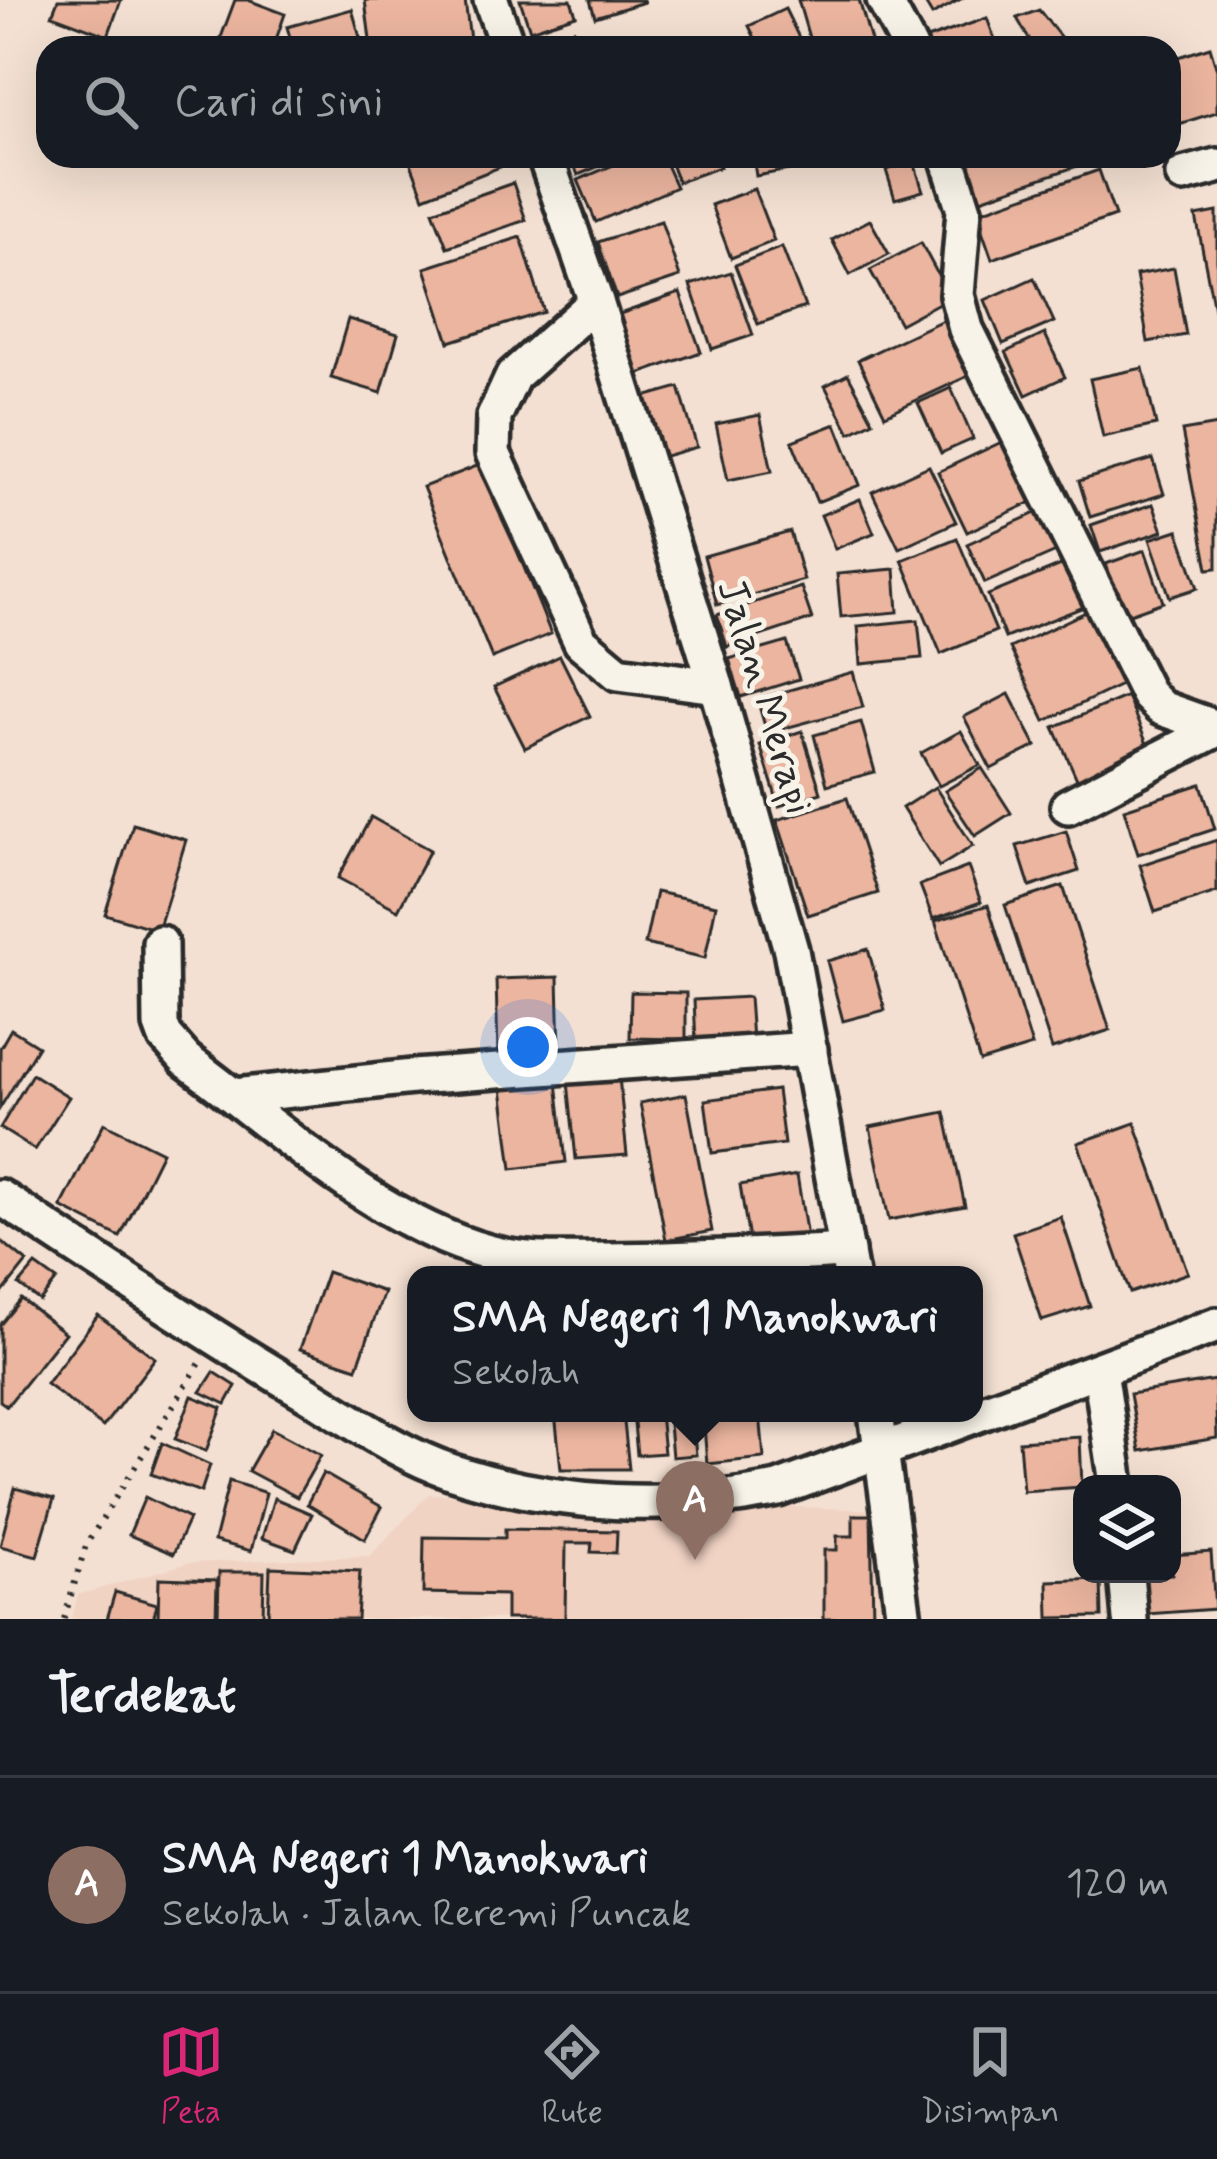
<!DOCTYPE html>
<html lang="id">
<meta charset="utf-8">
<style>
body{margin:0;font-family:Mynerve,sans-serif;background:#242831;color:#f1f3f6}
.controls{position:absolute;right:36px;bottom:36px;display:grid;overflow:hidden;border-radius:24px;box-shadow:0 12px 48px #0002}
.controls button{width:108px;height:108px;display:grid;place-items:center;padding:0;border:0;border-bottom:3px solid #363941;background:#171b24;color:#f1f3f6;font:60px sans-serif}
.you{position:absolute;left:528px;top:1047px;width:42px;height:42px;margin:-30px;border:9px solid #fff;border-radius:50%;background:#1a73e8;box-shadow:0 0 0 18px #1a73e833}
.badge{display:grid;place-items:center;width:78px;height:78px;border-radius:50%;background:#db2777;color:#fff;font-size:39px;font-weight:700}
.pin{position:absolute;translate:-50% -99px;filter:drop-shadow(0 3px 6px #0008)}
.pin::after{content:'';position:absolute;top:63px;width:42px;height:36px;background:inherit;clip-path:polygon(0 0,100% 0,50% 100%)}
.popup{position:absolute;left:407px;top:1266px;width:576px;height:156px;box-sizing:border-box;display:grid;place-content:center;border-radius:24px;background:#171b24;filter:drop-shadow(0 3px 9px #0005);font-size:39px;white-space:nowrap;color:#9ea1a6}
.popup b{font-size:45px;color:#f1f3f6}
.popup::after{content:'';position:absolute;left:50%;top:100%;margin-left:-24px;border:24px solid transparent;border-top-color:#171b24}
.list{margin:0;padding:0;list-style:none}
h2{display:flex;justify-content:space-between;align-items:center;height:156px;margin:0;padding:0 48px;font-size:51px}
h2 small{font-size:39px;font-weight:400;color:#9ea1a6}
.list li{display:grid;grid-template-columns:78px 1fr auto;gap:36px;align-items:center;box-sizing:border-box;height:216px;padding:0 48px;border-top:3px solid #363941}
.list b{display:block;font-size:45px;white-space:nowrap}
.list p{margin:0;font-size:39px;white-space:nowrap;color:#9ea1a6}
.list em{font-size:39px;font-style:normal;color:#9ea1a6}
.icon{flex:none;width:66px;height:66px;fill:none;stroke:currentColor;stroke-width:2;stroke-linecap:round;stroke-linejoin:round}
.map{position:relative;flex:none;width:1217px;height:1619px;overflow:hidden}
.search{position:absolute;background:#171b24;box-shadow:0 12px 48px #0002;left:36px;right:36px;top:36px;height:132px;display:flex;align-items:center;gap:30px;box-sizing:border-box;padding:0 42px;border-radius:36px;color:#9ea1a6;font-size:45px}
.sheet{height:372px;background:#171b24}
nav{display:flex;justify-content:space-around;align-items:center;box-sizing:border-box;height:168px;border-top:3px solid #363941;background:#171b24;font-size:33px;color:#9ea1a6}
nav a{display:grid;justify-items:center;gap:6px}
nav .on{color:#db2777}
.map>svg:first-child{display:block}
</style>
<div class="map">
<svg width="1217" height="1619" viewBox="0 0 1217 1619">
<rect width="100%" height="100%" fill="#f3e0d2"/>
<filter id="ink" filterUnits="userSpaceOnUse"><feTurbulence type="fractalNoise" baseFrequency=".00833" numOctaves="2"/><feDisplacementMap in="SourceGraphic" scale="24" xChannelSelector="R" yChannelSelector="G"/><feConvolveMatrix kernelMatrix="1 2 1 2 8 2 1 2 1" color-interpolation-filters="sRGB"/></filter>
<g filter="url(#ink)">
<path fill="#f1d3c3" d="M429,1494L880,1510L897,1619H873L871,1516L854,1515L853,1536H837V1550L824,1551V1619H565L566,1543H592V1552L616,1553L617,1532L424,1537V1593L506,1595V1619H357L359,1571L272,1619H263V1572H220L218,1619L217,1580L160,1578L158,1619H153L157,1604L115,1592L107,1619H71L78,1595L188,1563L370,1556Z"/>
<g fill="#ebb59f" stroke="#2b2b2b" stroke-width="3">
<path d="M58,0H121L108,36L52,15Z"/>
<path d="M235,0H248L285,14L273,48H217Z"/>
<path d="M365,0H465L470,40L408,48H371Z"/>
<path d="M520,0H571L576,15L530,30Z"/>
<path d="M590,0H643L644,2L595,17Z"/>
<path d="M798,0H859L873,48H812Z"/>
<path d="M923,0H959L932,15Z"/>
<path d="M352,9L363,48H293L287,27Z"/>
<path d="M785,9L804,48H760L749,26Z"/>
<path d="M1039,10L1066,44L1059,48H1034L1017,18Z"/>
<path d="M987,18L998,48H927L924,40Z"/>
<path d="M573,30L580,48H527L526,46Z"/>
<path d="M1210,47L1217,70V112L1179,124L1169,92V60Z"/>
<path d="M422,156H495L500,167L424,197L410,161Z"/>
<path d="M570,156H623L578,175Z"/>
<path d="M634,156H662L676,187L596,222L578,180Z"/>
<path d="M668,156H717L720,167L678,182Z"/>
<path d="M753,156H809L811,166L756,176Z"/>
<path d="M990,156H1104V157L975,201L963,165Z"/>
<path d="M914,162L923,191L895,199L886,170Z"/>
<path d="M1099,170L1115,216L992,259L976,213Z"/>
<path d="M513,183L526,220L447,247L433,211Z"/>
<path d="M754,189L774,241L731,258L711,205Z"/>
<path d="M1217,212V325L1196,216Z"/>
<path d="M870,220L889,254L850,275L832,240Z"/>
<path d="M661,221L680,277L617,298L598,242Z"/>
<path d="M521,237L544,312L449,342L425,268Z"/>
<path d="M921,243L950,297L900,324L870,270Z"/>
<path d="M782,247L805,307L758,324L735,265Z"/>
<path d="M1174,268L1186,335L1148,342L1136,275Z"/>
<path d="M731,272L753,335L712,349L690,285Z"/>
<path d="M1034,278L1054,322L1003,344L985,300Z"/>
<path d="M680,293L701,352L633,376L611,317Z"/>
<path d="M348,319L398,334L381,393L331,378Z"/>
<path d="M943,320L970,375L885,415L858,360Z"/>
<path d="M1045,334L1065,377L1026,395L1006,352Z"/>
<path d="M1143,368L1156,425L1103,437L1090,379Z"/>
<path d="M848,374L873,421L850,433L825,386Z"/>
<path d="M679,387L697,447L658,458L640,398Z"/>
<path d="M951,388L973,439L941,453L918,403Z"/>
<path d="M760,415L772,471L728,480L716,424Z"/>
<path d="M836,424L860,485L817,502L792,441Z"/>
<path d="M1217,425V568L1208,569L1182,431Z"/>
<path d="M1006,440L1034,501L967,532L938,472Z"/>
<path d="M1153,459L1164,494L1090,517L1079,481Z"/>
<path d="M482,464L551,634L492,658L423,487Z"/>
<path d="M929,466L956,522L899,548L872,492Z"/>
<path d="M860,499L874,533L835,549L821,515Z"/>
<path d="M1153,504L1163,531L1100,552L1091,525Z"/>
<path d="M1038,512L1056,552L985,583L967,544Z"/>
<path d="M1178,530L1198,588L1170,597L1150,539Z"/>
<path d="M790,532L804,580L717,605L704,556Z"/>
<path d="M957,538L996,631L941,654L902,560Z"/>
<path d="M1145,550L1163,602L1124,616L1106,564Z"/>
<path d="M1066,563L1084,607L1005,638L988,595Z"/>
<path d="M895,569L898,612L841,617L837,574Z"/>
<path d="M801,587L812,619L727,647L717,615Z"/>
<path d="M1092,609L1127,682L1045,721L1010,648Z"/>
<path d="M918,620L922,658L861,664L858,626Z"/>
<path d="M787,642L799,679L741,697L729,659Z"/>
<path d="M560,656L590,716L525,748L494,687Z"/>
<path d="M853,672L863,707L767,733L757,699Z"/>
<path d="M1009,694L1036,746L991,769L964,717Z"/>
<path d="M1127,696L1152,756L1080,786L1054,727Z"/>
<path d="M861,722L875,772L827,785L814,735Z"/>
<path d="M802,731L821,793L779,806L760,745Z"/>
<path d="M961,731L980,765L939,786L921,753Z"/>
<path d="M982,768L1011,813L975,836L945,791Z"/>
<path d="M1201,784L1215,829L1138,854L1124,809Z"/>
<path d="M935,787L973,846L939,867L902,808Z"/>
<path d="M847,798L878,893L808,915L777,820Z"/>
<path d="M371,817L430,850L398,910L338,878Z"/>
<path d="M133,824L186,840L158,930L105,914Z"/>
<path d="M1066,831L1079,871L1030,887L1017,846Z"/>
<path d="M1217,840V892L1155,912L1140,865Z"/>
<path d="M968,867L981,902L933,919L920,885Z"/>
<path d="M1063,886L1110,1030L1052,1049L1005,905Z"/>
<path d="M656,892L716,905L705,958L645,944Z"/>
<path d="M988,905L1032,1046L980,1062L935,921Z"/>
<path d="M868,949L885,1010L843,1021L827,961Z"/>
<path d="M558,977L560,1053L498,1055L496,979Z"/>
<path d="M631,992L686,993V1039L630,1038Z"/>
<path d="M749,997L752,1040L696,1043L694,1000Z"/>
<path d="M11,1029L38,1046L0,1108V1048Z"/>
<path d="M32,1074L69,1097L35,1150L0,1128Z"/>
<path d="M619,1077L627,1155L576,1159L568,1082Z"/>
<path d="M557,1082L566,1162L512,1169L502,1088Z"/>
<path d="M777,1090L784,1144L712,1153L705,1100Z"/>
<path d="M686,1094L712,1231L666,1240L640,1103Z"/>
<path d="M945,1112L965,1206L889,1220L870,1127Z"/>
<path d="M104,1123L162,1152L120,1237L61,1207Z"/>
<path d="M1135,1123L1188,1273L1130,1293L1078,1143Z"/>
<path d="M797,1175L807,1237L750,1246L740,1185Z"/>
<path d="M1061,1217L1090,1306L1042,1321L1013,1233Z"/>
<path d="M0,1240L27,1262L0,1296Z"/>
<path d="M36,1265L57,1280L40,1301L19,1285Z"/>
<path d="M327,1272L384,1292L357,1368L300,1349Z"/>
<path d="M21,1299L65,1333L7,1406L0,1401V1325Z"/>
<path d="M98,1315L155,1358L103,1427L46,1384Z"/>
<path d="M214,1372L236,1386L226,1404L201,1392Z"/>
<path d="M1215,1380L1217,1438L1140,1451L1130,1394Z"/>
<path d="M192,1396L222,1408L206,1451L175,1439Z"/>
<path d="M555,1413H623L629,1469H561Z"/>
<path d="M633,1413H660L664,1453L637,1455Z"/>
<path d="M668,1413H692L696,1455L672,1457Z"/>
<path d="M703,1413H760L764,1458L707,1464Z"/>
<path d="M272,1429L321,1455L297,1497L248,1471Z"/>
<path d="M1080,1437L1082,1487L1023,1491L1019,1441Z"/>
<path d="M162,1443L210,1465L201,1492L151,1474Z"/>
<path d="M323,1473L382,1507L365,1539L307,1504Z"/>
<path d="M229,1481L266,1493L251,1551L214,1541Z"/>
<path d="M15,1488L54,1499L37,1556L0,1546Z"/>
<path d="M145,1497L189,1519L173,1554L129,1535Z"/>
<path d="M274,1498L312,1514L295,1550L262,1538Z"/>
<path d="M853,1515H871L873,1619H824V1550H837V1536H853Z"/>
<path d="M505,1529L617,1531L616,1553L591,1552L592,1543H566L565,1619H506V1595L423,1593L424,1537L505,1538Z"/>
<path d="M1211,1552L1215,1609L1147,1614L1145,1574H1172V1555Z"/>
<path d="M270,1567L360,1571L357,1619H268Z"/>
<path d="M219,1572H264L263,1619H218Z"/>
<path d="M159,1578L217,1580L216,1619H158Z"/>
<path d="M1101,1579L1102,1617L1049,1618L1048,1581Z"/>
<path d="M115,1592L157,1604L153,1619H107Z"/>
</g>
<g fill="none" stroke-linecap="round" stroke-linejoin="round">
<g stroke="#2b2b2b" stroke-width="42">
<g id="minor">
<path d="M491,0L508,48"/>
<path d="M884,0L910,48"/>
<path d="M545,156L596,302L716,686L791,950L851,1275"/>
<path d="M947,156L964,210L957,295L966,329L1148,695L1161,708L1217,728"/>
<path d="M1183,175L1217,166"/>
<path d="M596,302L513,376L494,417L493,453L581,642L618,673L716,686"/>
<path d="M1068,806L1217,729"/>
<path d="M160,943L161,1025L165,1036L186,1060C277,1127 378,1222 488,1252C527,1263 567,1260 607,1260C687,1260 767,1255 847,1251"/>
<path d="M235,1096L413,1077L810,1049"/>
<path d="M0,1197C102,1264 203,1332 308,1394C354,1422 401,1455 453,1472C556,1506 672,1511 778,1489L1217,1325"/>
<path d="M1100,1370L1117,1484"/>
<path d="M876,1413L904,1619"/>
<path d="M1126,1574L1130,1619"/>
</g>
</g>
<path stroke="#2b2b2b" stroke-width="6" stroke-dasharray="3 9" stroke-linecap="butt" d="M64,1619L86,1545L200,1363"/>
<use href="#minor" stroke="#f7f3e8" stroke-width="33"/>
</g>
</g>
<g text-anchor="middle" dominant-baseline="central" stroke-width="10" stroke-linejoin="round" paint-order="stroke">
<g font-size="42" fill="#2b2b2b" stroke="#f7f3e8">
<text transform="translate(764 697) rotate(73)">Jalan Merapi</text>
</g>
</g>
</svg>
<div class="controls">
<button><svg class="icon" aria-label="layers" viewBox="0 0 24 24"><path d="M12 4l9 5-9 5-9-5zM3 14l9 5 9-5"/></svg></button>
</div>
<div class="you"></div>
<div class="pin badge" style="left:695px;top:1560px;background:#8d6e63">A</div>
<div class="popup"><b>SMA Negeri 1 Manokwari</b>Sekolah</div>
<div class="search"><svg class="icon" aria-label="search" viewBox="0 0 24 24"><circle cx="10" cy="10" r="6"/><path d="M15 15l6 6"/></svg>Cari di sini</div>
</div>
<section class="sheet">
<h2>Terdekat<small></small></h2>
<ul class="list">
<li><span class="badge" style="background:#8d6e63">A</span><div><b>SMA Negeri 1 Manokwari</b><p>Sekolah · Jalan Reremi Puncak</p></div><em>120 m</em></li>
</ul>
</section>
<nav>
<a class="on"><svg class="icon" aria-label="map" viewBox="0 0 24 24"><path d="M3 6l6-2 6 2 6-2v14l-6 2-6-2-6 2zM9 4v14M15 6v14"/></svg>Peta</a>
<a><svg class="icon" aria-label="directions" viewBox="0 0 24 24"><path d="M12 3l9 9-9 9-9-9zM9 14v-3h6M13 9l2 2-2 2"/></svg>Rute</a>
<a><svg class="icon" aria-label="saved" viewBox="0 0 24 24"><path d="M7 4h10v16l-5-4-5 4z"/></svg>Disimpan</a>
</nav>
